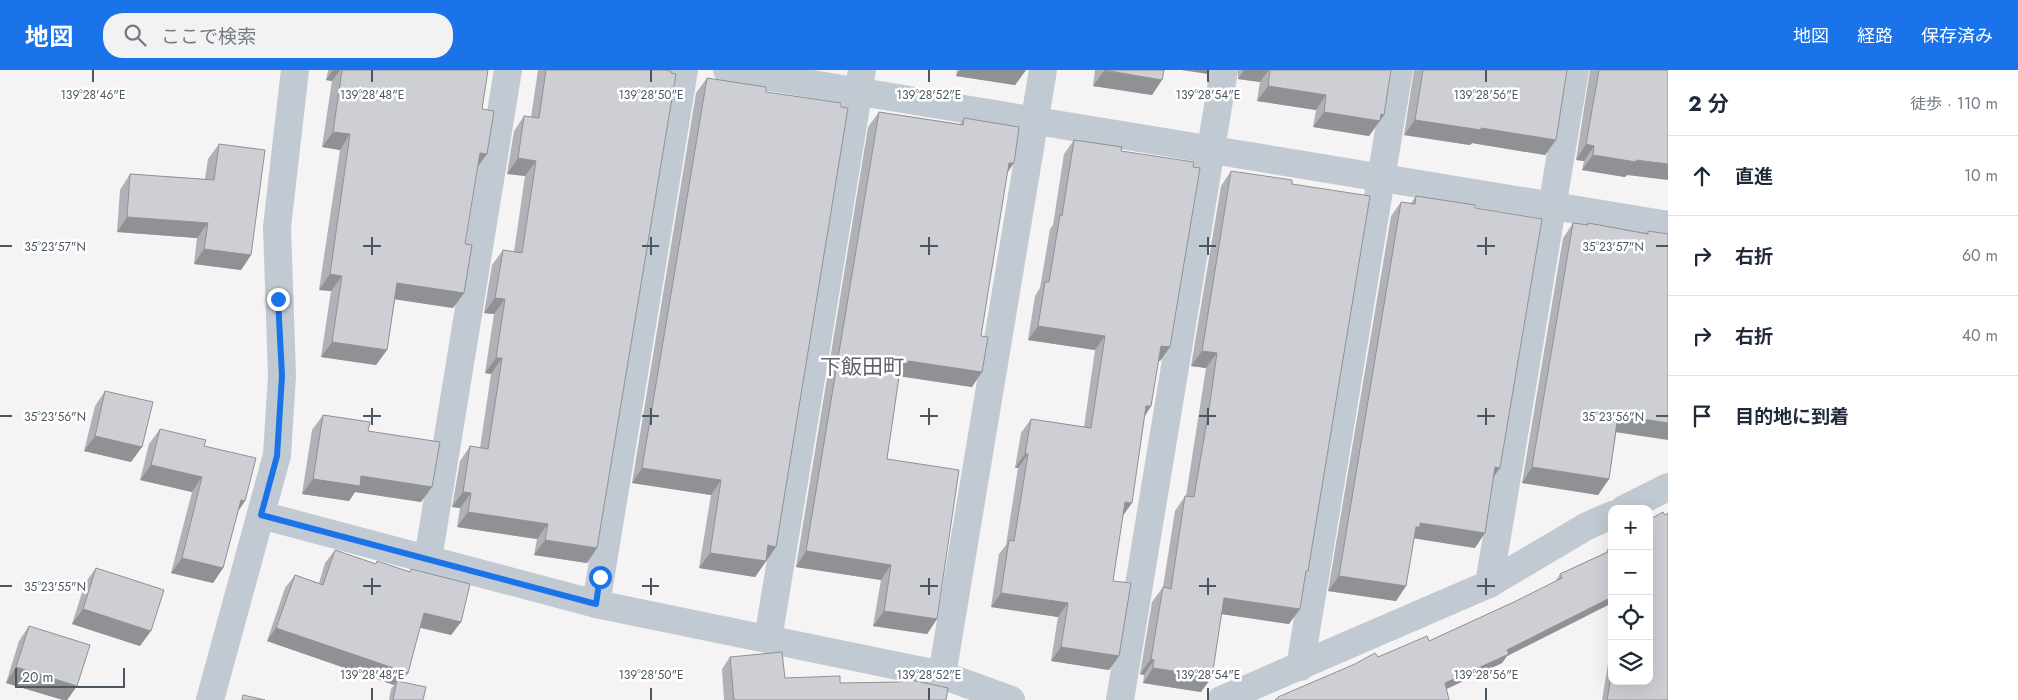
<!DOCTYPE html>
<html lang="ja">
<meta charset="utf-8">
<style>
body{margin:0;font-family:Jost,"Noto Sans JP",sans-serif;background:#f2f2f3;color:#1f2937}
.controls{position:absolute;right:15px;bottom:15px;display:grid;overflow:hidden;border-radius:10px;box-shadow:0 5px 20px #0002}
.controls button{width:45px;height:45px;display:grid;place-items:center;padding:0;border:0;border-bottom:1px solid #e0e1e3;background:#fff;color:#1f2937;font:25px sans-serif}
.scale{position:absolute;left:15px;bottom:12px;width:110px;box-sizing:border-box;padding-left:5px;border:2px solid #4a5661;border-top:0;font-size:14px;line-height:18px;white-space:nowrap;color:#4a5661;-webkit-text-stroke:4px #fff;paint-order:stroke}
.stop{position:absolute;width:15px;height:15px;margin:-11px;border:4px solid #1a73e8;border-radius:50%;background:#fff}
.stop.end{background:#1a73e8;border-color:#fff;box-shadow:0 1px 5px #0008}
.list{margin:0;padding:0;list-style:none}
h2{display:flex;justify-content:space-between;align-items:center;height:65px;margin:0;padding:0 20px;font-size:21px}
h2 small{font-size:16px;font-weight:400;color:#747a83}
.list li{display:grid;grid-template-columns:32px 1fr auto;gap:15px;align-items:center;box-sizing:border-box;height:80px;padding:0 20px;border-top:1px solid #e0e1e3}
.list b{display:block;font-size:19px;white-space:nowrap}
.list em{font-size:16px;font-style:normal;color:#747a83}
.icon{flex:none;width:28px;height:28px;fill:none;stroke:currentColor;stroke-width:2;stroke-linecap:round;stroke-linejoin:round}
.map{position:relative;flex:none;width:1668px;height:630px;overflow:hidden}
header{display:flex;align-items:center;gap:30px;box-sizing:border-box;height:70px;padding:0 25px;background:#1a73e8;color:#fff}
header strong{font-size:24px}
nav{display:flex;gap:28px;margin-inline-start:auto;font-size:18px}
.search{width:350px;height:45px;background:#f2f2f3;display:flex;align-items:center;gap:12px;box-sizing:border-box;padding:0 18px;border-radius:20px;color:#747a83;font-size:19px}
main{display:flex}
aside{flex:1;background:#fff}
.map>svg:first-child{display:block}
</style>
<header>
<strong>地図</strong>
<div class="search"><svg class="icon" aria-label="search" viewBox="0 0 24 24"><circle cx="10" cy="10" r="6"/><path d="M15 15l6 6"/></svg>ここで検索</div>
<nav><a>地図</a><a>経路</a><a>保存済み</a></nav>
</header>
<main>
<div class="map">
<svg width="1668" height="630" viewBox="0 0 1668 630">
<rect width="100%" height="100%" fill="#f5f3f3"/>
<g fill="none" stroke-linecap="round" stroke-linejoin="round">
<g stroke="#c1cad2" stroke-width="28">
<path d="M428,489L508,0"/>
<path d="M1489,514L1575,0"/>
<path d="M596,534L684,0"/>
<path d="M768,569L862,0"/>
<path d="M1300,597L1399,0"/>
<path d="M1120,630L1224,0"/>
</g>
<g stroke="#c1cad2" stroke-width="28">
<path d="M727,0L1668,155"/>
<path d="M1624,439L1668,417"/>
<path d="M261,445L596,534L942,605L1011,630"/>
<path d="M942,605L1043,0"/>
<path d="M210,630L277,385L282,306L277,157L295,0"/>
<path d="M1221,630L1489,514L1587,456L1612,445"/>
</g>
</g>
<g fill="#b0b2b7">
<path d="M328,0H488L482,39L477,97L465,174L464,223L453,238L395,229L387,280L376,295L321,287L331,221L319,220L340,80L322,77L332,11L326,10Z"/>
<path d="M538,0H664L597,478L587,493L534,485L537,469L457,457L460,438L452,437L460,391L470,376L480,378L491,304L485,303L494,244L484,243L492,195L503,180L514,182L525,106L507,104L514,61L524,46L531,47Z"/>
<path d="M957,0H1026L1015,15L956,6Z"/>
<path d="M1095,0H1164L1152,25L1093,16Z"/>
<path d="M1238,0H1391L1384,45L1369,66L1313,57L1316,40L1257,31L1260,12L1238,9Z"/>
<path d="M1414,0H1567L1556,70L1545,85L1472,73L1470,75L1404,65Z"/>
<path d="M1590,0H1668L1627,105L1625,107L1582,100L1584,91L1576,90Z"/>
<path d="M707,8L766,22L776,477L755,507L699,498L711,425L632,413L696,23Z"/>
<path d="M879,42L960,54L964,48L1007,103L972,317L899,306L887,389L937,549L927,564L873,556L881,510L796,497L868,57Z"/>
<path d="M1074,70L1121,81L1170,277L1160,291H1158L1151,336L1144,346L1123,445L1113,511L1119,586L1109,600L1051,591L1058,547L991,537L999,484L1006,475L1018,398H1015L1021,363L1031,349L1084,357L1095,280L1028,270L1035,226L1040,218L1050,159L1053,155L1064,84Z"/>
<path d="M219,74L251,185L241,200L194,194L197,168L117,162L120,120L130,104L205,109L208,89Z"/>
<path d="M1231,101L1292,114L1305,506L1289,554L1222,544L1201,622L1143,613L1144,605L1140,604L1152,532L1163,517L1175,441L1185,426H1186L1206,298L1191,296L1221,116Z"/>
<path d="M1416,126L1475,138L1493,408L1475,478L1414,468L1406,516L1396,531L1328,521L1391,146L1401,132L1411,133Z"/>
<path d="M1573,153L1587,155L1588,153L1646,163L1648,161L1609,409L1598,425L1522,413L1563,168Z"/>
<path d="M105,321L131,392L84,381L95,336Z"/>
<path d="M323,345L368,361L421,432L355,422L349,431L302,424L312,360Z"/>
<path d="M160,359L204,376L238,441L223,498L213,513L171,503L192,422L140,410L149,374Z"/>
<path d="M1612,473V533L1507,586L1502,593L1446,619L1378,587L1429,571L1514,532L1555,512L1560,504L1607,482L1606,481Z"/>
<path d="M335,480L375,494L377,491L409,502L411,499L461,552L451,565L420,558L402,612L423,630H389L391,619L394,615L267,571L285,518L295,505L319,513L325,493Z"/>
<path d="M96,498L140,576L72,554L85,513Z"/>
<path d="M29,556L77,616L67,630H63L6,613L19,571Z"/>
<path d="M1612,570V611L1668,630H1602Z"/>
<path d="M730,587L785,608L840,613L899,612L902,608L946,630H724L722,599Z"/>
</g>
<g fill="#909195">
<path d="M333,0H340L332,11L326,10Z"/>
<path d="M960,0H1026L1015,15L956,6Z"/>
<path d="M1181,0H1210L1208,4Z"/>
<path d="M1244,0H1269L1260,12L1238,9Z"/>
<path d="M1104,1L1162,10L1152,25L1093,16Z"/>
<path d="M1268,16L1326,25L1316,40L1257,31Z"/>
<path d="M1324,42L1381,44L1384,45L1369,66L1313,57Z"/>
<path d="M1415,50L1481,58L1556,70L1545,85L1472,73L1470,75L1404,65Z"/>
<path d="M333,62L350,64L340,80L322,77Z"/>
<path d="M1586,74L1594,76L1584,91L1576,90Z"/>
<path d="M480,83L487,84L476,99Z"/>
<path d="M1593,85L1668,94V110L1627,105L1625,107L1582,100Z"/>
<path d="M518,88L536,91L525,106L507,104Z"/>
<path d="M1009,93H1014L1003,109Z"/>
<path d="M127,147L208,153L197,168L117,162Z"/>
<path d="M204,179L251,185L241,200L194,194Z"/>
<path d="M330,204L342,206L331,221L319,220Z"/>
<path d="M397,213L464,223L453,238L386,228Z"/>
<path d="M495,228L505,229L494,244L484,243Z"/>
<path d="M1038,256L1105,266L1095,280L1028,270Z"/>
<path d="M332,272L387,280L376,295L321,287Z"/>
<path d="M1161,276L1170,277L1160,291L1151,290Z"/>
<path d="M1202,281L1217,283L1206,298L1191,296Z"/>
<path d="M496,288H502L491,304L485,303Z"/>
<path d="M908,291L982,302L972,317L898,306L901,293Z"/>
<path d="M1146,336H1151L1142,351Z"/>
<path d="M1618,345L1668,353V370L1608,361Z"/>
<path d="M95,366L142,377L131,392L84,381Z"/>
<path d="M1025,384H1028L1018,398H1015Z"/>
<path d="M151,395L202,407L192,422L140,410Z"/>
<path d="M1495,397L1500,398L1490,412Z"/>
<path d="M1532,397L1609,409L1598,425L1522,413Z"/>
<path d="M642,398L721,410L711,425L632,413Z"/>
<path d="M361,406L432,417L421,432L355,422L349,431L302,424L313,409Z"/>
<path d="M463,422L471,423L460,438L452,437Z"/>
<path d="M241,430L245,431L235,446Z"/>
<path d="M1125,432L1132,433L1122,447Z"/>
<path d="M468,442L548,454L537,469L457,457Z"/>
<path d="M1420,453L1485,463L1475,478L1412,468L1416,457Z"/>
<path d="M545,470L597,478L587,493L534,485Z"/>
<path d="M768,475L776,477L755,507L699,498L710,483Z"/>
<path d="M806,481L891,495L881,510L796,497Z"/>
<path d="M182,488L223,498L213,513L171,503Z"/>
<path d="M1339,506L1406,516L1396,531L1328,521Z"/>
<path d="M1001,523L1068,533L1058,547L991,537Z"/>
<path d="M1612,527V533L1507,586L1502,593L1438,623L1445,613L1507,580Z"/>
<path d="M1224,528L1300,539L1289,554L1214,543Z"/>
<path d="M83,539L151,561L140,576L72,554Z"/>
<path d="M884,541L937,549L927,564L873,556Z"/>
<path d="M424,543L461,552L451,565L415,556Z"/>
<path d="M276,558L408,603L398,617L397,611L394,615L267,571Z"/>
<path d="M1061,577L1119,586L1109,600L1051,591Z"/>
<path d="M1151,589L1154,590L1144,605L1140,604Z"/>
<path d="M16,597L77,616L67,630H63L6,613Z"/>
<path d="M1153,598L1212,607L1201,622L1143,613Z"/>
</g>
<g fill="#cdcfd5" stroke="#909195">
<path d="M342,0H488L482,39L494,41L487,84L480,83L465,174L472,175L464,223L397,213L387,280L332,272L342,206L330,204L350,64L333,62Z"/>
<path d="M546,0H664L671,1V3L676,4L597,478L545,470L548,454L468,442L471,423L463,422L470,376L488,379L502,288H496L505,229L495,228L503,180L522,183L536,91L518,88L524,46L539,48Z"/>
<path d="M1104,0H1164L1162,10Z"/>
<path d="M1270,0H1391L1384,45L1381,44L1380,51L1324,42L1326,25L1268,16Z"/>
<path d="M1423,0H1567L1556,70L1481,58V60L1415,50Z"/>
<path d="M1599,0H1668V94L1636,90V92L1593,85L1594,76L1586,74Z"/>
<path d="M707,8L766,17V22L841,33V37L848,38L776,477L768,475L766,491L710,483L721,410L642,398Z"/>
<path d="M879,42L963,55L964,48L1019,57L1014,93H1009L981,266L988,267L982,302L908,291L907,294L901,293L887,389L959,400L937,549L884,541L891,495L806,481Z"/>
<path d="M1074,70L1122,77L1121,81L1194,92L1193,97L1200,98L1170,277L1161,276L1151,336H1146L1132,433L1125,432L1113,511L1131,513L1119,586L1061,577L1068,533L1001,523L1009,470L1014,471L1028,384H1025L1031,349L1091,358L1105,266L1038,256L1045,212H1049L1060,145L1062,146Z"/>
<path d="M219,74L265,80L251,185L204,179L208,153L127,147L130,104L214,110Z"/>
<path d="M1231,101L1292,110V114L1370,126L1308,501H1306L1300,539L1224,528L1212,607L1153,598L1154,590L1151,589L1163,517L1171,519L1185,426L1194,427L1209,339L1217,283L1202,281Z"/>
<path d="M1416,126L1475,135V138L1542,149L1500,398L1495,397L1485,463L1420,453V457H1416L1406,516L1339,506L1401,132L1415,134Z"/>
<path d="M1573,153L1588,155V153L1648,164V161L1668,164V353L1618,345L1609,409L1532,397Z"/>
<path d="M105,321L153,332L142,377L95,366Z"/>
<path d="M323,345L370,352L368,361L440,372L432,417L361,406L360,416L313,409Z"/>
<path d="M160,359L206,370L204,376L256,388L245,431L241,430L223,498L182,488L202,407L151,395Z"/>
<path d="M1663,442L1665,445L1668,443V630H1607L1612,601V611H1649V450Z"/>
<path d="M335,480L376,494L377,491L410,502L411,499L470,514L461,552L424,543L408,603L276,558L295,505L323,515Z"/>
<path d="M1612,480V527L1507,580L1509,584L1445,613L1449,630H1275L1278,627L1355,594L1375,583L1378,587L1427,566L1429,571L1514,532L1562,508L1560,504Z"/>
<path d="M96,498L164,520L151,561L83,539Z"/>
<path d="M29,556L90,575L77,616L16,597Z"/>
<path d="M782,582L785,608L840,606V613L901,612L902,608L948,618L946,630H734L730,587Z"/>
<path d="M397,611L426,617L423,630H393Z"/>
<path d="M243,625L265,630H242Z"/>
</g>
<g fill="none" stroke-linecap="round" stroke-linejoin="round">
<path stroke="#1a73e8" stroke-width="6" d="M278,229L282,306L277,386L261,445L596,534L600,507"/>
</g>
<path fill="none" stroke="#4a5661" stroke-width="2" d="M93,0V12M372,0V12M651,0V12M929,0V12M1208,0V12M1486,0V12M372,167V185M651,167V185M929,167V185M1208,167V185M1486,167V185M0,176H12M363,176H381M642,176H659M920,176H938M1199,176H1216M1477,176H1495M1656,176H1668M372,338V355M651,338V355M929,338V355M1208,338V355M1486,338V355M0,346H12M363,346H381M642,346H659M920,346H938M1199,346H1216M1477,346H1495M1656,346H1668M372,508V525M651,508V525M929,508V525M1208,508V525M1486,508V525M0,516H12M363,516H381M642,516H659M920,516H938M1199,516H1216M1477,516H1495M372,618V630M651,618V630M929,618V630M1208,618V630M1486,618V630"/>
<g text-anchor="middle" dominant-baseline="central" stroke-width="5" stroke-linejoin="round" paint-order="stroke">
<g font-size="21" fill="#5f6368" stroke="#fff">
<text x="862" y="297">下飯田町</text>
</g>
</g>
<g font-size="12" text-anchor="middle" fill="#4a5661" stroke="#fff" stroke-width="5" stroke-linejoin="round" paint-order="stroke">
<text x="93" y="29">139°28'46"E</text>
<text x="372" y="29">139°28'48"E</text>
<text x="651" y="29">139°28'50"E</text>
<text x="929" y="29">139°28'52"E</text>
<text x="1208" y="29">139°28'54"E</text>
<text x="1486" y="29">139°28'56"E</text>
<text x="55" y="181">35°23'57"N</text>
<text x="1613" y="181">35°23'57"N</text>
<text x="55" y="351">35°23'56"N</text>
<text x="1613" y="351">35°23'56"N</text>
<text x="55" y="521">35°23'55"N</text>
<text x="372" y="609">139°28'48"E</text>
<text x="651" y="609">139°28'50"E</text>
<text x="929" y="609">139°28'52"E</text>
<text x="1208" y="609">139°28'54"E</text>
<text x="1486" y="609">139°28'56"E</text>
</g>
</svg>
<div class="controls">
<button>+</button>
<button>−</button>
<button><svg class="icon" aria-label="locate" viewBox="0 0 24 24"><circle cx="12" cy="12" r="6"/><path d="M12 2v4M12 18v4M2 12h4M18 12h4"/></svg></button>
<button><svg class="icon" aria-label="layers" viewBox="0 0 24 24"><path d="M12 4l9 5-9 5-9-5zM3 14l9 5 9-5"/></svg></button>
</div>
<div class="scale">20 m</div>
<div class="stop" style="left:600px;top:507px"></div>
<div class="stop end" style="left:278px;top:229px"></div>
</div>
<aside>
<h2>2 分<small>徒歩 · 110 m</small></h2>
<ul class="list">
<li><svg class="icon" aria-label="ahead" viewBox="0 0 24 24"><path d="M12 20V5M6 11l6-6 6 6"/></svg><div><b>直進</b></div><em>10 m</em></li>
<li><svg class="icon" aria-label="right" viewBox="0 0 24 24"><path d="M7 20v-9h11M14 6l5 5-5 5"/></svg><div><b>右折</b></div><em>60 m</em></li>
<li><svg class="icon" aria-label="right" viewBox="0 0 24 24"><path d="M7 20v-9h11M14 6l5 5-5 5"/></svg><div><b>右折</b></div><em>40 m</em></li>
<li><svg class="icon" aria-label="arrive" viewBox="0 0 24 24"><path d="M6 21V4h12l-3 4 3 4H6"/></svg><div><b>目的地に到着</b></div></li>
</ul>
</aside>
</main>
